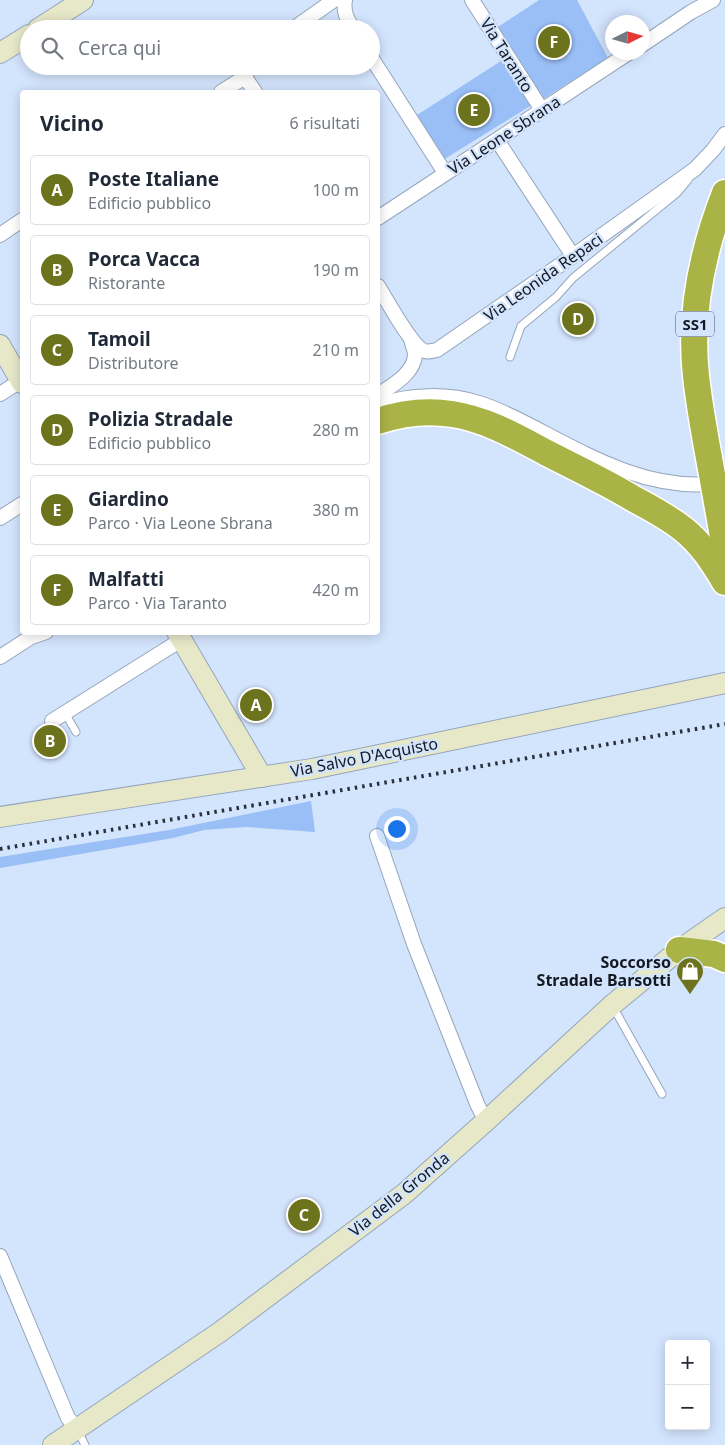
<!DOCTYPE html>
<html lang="it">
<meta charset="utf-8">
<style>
body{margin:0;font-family:"Noto Sans",sans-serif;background:#f2f2f3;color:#1f2937}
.controls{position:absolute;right:15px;bottom:15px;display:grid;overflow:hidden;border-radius:5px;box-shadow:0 2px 12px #0003}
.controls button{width:45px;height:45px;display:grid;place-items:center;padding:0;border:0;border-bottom:1px solid #e0e1e3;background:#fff;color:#1f2937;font:25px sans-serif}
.compass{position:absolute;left:605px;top:15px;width:45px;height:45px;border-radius:50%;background:#fff;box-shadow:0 2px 12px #0003;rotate:85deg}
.you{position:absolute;left:396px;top:828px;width:18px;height:18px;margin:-12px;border:4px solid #fff;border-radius:50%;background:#1a73e8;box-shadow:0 0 0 8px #1a73e833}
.badge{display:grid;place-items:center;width:32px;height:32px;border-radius:50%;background:#6d731c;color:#fff;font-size:16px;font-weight:700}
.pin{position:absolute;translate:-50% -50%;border:2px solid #fff;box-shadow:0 1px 5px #0006}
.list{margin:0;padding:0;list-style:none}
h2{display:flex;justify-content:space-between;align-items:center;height:65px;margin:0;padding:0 20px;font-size:21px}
h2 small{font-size:16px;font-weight:400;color:#747a83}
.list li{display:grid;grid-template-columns:32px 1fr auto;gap:15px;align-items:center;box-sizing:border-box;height:70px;margin:0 10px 10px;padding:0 10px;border:1px solid #e0e1e3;border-radius:5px}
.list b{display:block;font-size:19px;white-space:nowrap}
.list p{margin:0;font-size:16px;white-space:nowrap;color:#747a83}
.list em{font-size:16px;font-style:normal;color:#747a83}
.icon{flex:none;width:28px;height:28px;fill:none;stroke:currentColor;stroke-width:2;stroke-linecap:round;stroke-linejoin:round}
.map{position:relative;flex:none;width:725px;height:1445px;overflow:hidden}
.search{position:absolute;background:#fff;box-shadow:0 2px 12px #0003;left:20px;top:20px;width:360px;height:55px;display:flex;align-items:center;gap:12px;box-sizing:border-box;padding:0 18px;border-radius:28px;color:#747a83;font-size:19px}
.panel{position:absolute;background:#fff;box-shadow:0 2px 12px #0003;left:20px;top:90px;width:360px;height:545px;border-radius:5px}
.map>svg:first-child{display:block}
</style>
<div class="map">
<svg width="725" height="1445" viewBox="0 0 725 1445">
<rect width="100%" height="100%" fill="#d3e4fd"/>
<g fill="#9abff7">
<path d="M539,0H577L608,58L543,99L498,27Z"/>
<path d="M501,61L532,105L443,160L417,115Z"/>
<path d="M311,801L315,832L246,827L204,830L173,838L0,868V857L169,830Z"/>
</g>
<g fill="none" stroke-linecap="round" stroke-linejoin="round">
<g stroke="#95a5bc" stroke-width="9">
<g id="lane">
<path d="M510,357L521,326L556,297L573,278L677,193L688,180"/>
<path d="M65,713L76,732"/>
<path d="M612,1005L662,1094"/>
<path d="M78,1431L85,1445"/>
</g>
</g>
<g stroke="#95a5bc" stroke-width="16">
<g id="street">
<path d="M345,0C343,12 347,19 353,29"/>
<path d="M472,0L542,110"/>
<path d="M293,29L334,0"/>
<path d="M642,45L691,12L713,0"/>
<path d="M371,57L445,173"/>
<path d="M245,77L255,92"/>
<path d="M221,92L245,77L249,66"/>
<path d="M497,140L573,256"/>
<path d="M378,218L630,52"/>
<path d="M0,235L22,220"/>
<path d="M378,286C388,302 408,340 422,350C427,353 432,351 437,350L573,256L695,169L713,150L725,134"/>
<path d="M0,394L22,380"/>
<path d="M378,395C391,386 414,374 415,355C415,350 412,344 411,339"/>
<path d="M378,405C409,394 448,393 479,403C499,409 517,419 535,428C592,458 652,492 718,483"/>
<path d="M0,518L22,504"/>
<path d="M0,657L31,637L46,632"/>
<path d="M52,721L181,640"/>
<path d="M377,836L414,944L478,1106L486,1121"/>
<path d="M0,1256L68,1418L77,1428"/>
</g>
</g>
<g stroke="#95a5bc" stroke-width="22">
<g id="secondary">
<path d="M38,29L83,0"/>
<path d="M0,53L29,35"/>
<path d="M0,345L22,383"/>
<path d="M177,632L262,777"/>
<path d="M0,817L312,769L725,683"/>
<path d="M53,1445L220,1332L404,1194L486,1121L612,1005L679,950L725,918"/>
</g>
</g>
<g stroke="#fff" stroke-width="29">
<g id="highway">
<path d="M378,421C402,413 427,410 452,414C486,419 517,437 547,453C576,468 606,482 634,499C651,508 668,517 683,529C701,543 713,562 725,582"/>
<path d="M709,458C704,431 699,403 696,376C689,313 702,252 725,193"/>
<path d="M718,508L725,548"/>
<path d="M679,950L714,954L725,959"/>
</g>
</g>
<use href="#lane" stroke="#fff" stroke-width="7"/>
<use href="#street" stroke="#fff" stroke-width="14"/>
<use href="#secondary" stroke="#e6e8c8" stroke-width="20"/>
<use href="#highway" stroke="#aab346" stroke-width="26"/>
<path stroke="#29303b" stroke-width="4" stroke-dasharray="2.5 5" stroke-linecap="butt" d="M0,849L725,724"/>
<g stroke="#fff" stroke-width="29" stroke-linecap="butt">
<path id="highway-bridge" d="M709,458L718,508"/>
</g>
<use href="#highway-bridge" stroke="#aab346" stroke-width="26"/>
</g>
<defs>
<g id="shop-pin" transform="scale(1.4375)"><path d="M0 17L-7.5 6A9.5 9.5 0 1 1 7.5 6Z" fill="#6d731c" stroke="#d3e4fd"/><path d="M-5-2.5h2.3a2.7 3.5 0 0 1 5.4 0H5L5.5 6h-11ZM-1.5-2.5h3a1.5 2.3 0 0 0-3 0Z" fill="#fff"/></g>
</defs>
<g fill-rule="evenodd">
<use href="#shop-pin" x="690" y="971"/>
</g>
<g text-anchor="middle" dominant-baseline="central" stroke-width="4.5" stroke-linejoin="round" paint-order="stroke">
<rect fill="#d3e4fd" stroke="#4d5563" stroke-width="1" x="676" y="311.5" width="38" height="25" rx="4"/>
<g font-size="15" font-weight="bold" fill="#131821">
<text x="695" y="324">SS1</text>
</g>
<g font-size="16" fill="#131821" stroke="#d3e4fd">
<text transform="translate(507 55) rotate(58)">Via Taranto</text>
<text transform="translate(504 135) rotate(-33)">Via Leone Sbrana</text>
<text transform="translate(543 277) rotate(-35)">Via Leonida Repaci</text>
<text transform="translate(364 757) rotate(-11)">Via Salvo D'Acquisto</text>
<text transform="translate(399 1194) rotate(-39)">Via della Gronda</text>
</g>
<g font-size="16" font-weight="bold" fill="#131821" stroke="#d3e4fd" text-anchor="end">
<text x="671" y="962">Soccorso<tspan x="671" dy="18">Stradale Barsotti</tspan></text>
</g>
</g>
</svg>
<div class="controls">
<button>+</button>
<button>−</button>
</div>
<svg class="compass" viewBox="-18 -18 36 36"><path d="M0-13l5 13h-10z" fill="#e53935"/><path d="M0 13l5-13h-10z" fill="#747a83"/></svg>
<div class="you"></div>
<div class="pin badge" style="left:256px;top:705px">A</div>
<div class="pin badge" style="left:50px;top:741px">B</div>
<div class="pin badge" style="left:304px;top:1215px">C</div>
<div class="pin badge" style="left:578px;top:319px">D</div>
<div class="pin badge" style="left:474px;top:110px">E</div>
<div class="pin badge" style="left:554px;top:42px">F</div>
<div class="search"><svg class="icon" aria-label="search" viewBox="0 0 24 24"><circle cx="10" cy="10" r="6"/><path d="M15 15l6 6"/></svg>Cerca qui</div>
<section class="panel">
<h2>Vicino<small>6 risultati</small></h2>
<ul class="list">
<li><span class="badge">A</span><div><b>Poste Italiane</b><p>Edificio pubblico</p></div><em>100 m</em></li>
<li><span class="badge">B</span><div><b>Porca Vacca</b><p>Ristorante</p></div><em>190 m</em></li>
<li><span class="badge">C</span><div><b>Tamoil</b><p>Distributore</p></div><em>210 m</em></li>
<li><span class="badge">D</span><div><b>Polizia Stradale</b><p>Edificio pubblico</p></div><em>280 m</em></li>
<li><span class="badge">E</span><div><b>Giardino</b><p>Parco · Via Leone Sbrana</p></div><em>380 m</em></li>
<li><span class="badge">F</span><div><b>Malfatti</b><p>Parco · Via Taranto</p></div><em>420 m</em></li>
</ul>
</section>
</div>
